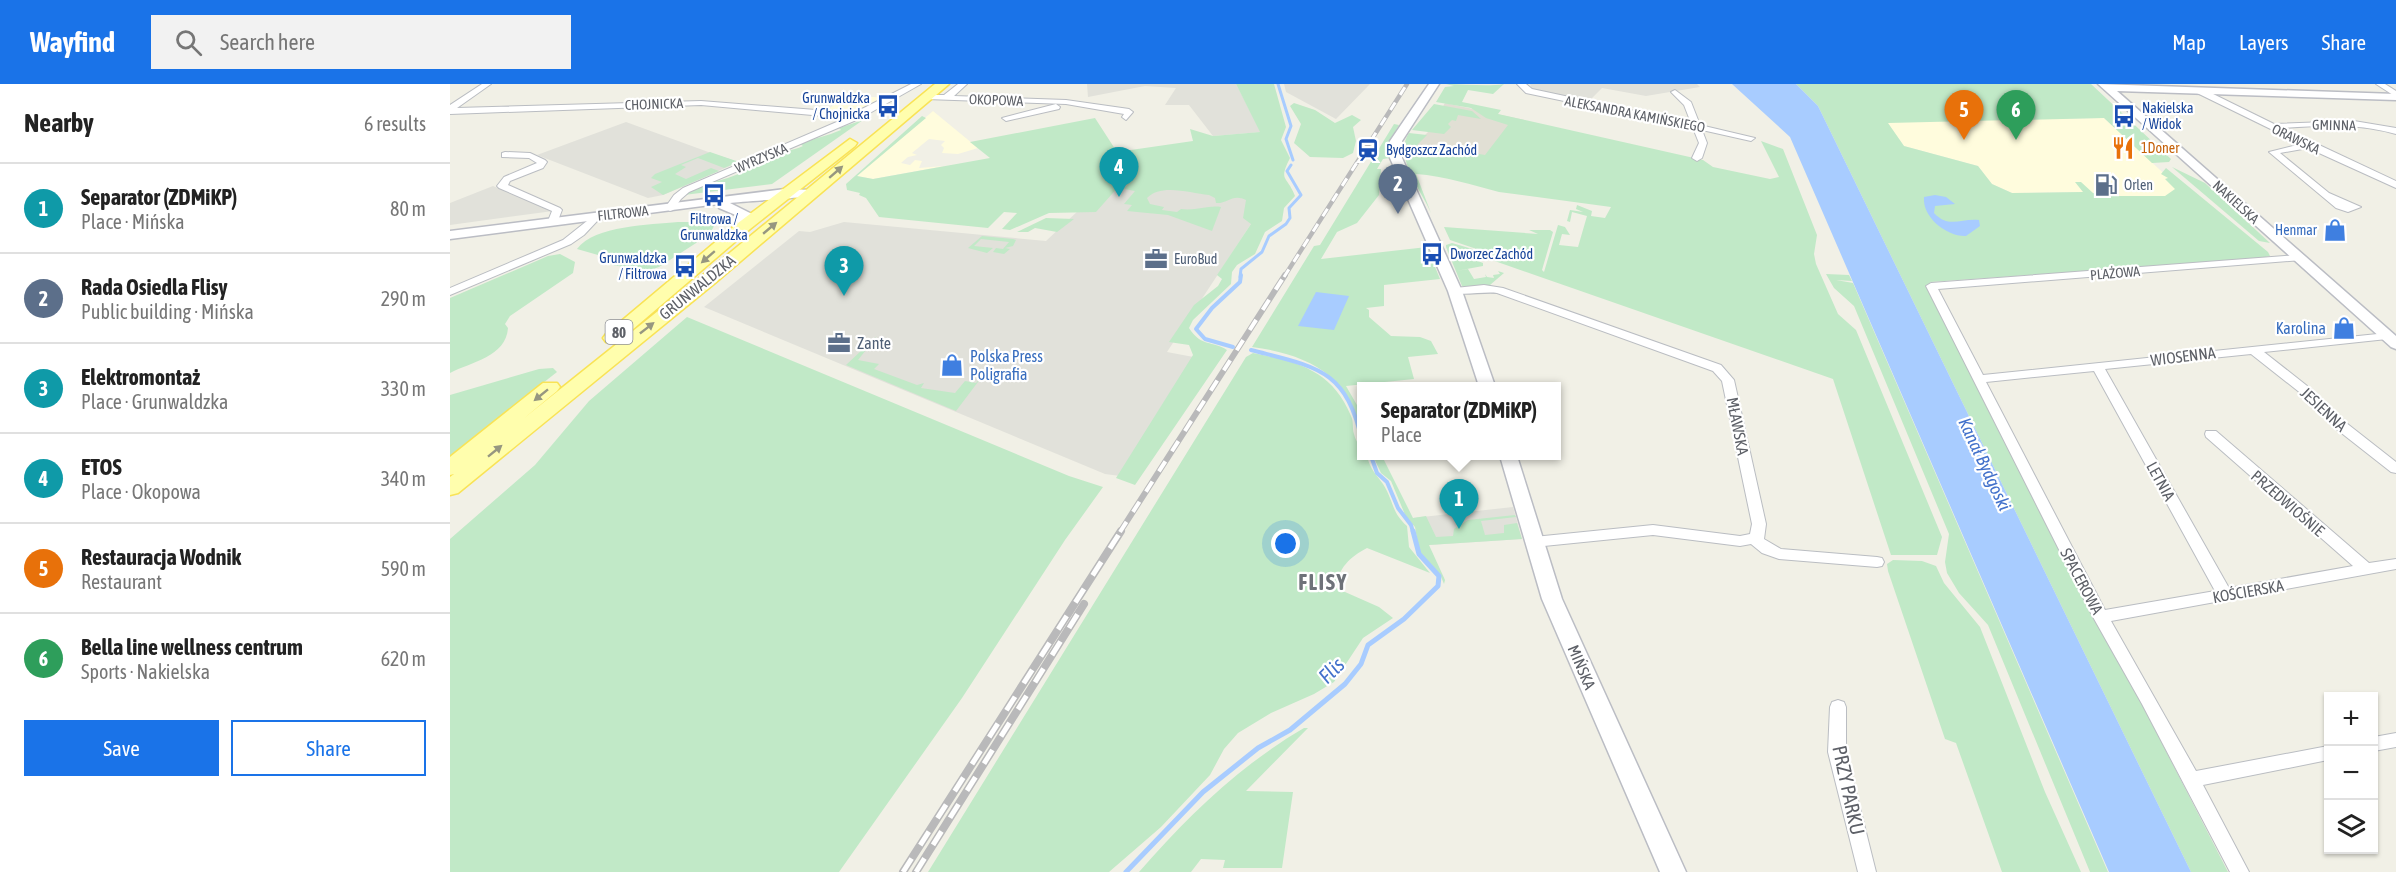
<!DOCTYPE html>
<meta charset="utf-8">
<style>
body{margin:0;font-family:"Asap Condensed",sans-serif;background:#f2f2f2;color:#222}
.controls{position:absolute;right:18px;bottom:18px;display:grid;overflow:hidden;border-radius:0px;box-shadow:0 2px 4px #0004}
.controls button{width:54px;height:54px;display:grid;place-items:center;padding:0;border:0;border-bottom:2px solid #e0e0e0;background:#fff;color:#222;font:30px sans-serif}
.you{position:absolute;left:836px;top:460px;width:21px;height:21px;margin:-15px;border:4px solid #fff;border-radius:50%;background:#1a73e8;box-shadow:0 0 0 9px #1a73e833}
.badge{display:grid;place-items:center;width:39px;height:39px;border-radius:50%;background:#1a73e8;color:#fff;font-size:20px;font-weight:700}
.pin{position:absolute;translate:-50% -50px;filter:drop-shadow(0 2px 3px #0008)}
.pin::after{content:'';position:absolute;top:32px;width:21px;height:18px;background:inherit;clip-path:polygon(0 0,100% 0,50% 100%)}
.popup{position:absolute;left:907px;top:298px;width:204px;height:78px;box-sizing:border-box;display:grid;place-content:center;border-radius:0px;background:#fff;filter:drop-shadow(0 2px 4px #0005);font-size:20px;white-space:nowrap;color:#767676}
.popup b{font-size:22px;color:#222}
.popup::after{content:'';position:absolute;left:50%;top:100%;margin-left:-12px;border:12px solid transparent;border-top-color:#fff}
.list{margin:0;padding:0;list-style:none}
h2{display:flex;justify-content:space-between;align-items:center;height:78px;margin:0;padding:0 24px;font-size:26px}
h2 small{font-size:20px;font-weight:400;color:#767676}
.list li{display:grid;grid-template-columns:39px 1fr auto;gap:18px;align-items:center;box-sizing:border-box;height:90px;padding:0 24px;border-top:2px solid #e0e0e0}
.list b{display:block;font-size:22px;white-space:nowrap}
.list p{margin:0;font-size:20px;white-space:nowrap;color:#767676}
.list em{font-size:20px;font-style:normal;color:#767676}
.actions{display:flex;gap:12px;padding:18px 24px}
.actions a{flex:1;padding:14px 0;border:2px solid #1a73e8;border-radius:0px;text-align:center;font-size:21px;color:#1a73e8}
.actions .main{background:#1a73e8;color:#fff}
.icon{flex:none;width:33px;height:33px;fill:none;stroke:currentColor;stroke-width:2;stroke-linecap:round;stroke-linejoin:round}
.map{position:relative;flex:none;width:1946px;height:788px;overflow:hidden}
header{display:flex;align-items:center;gap:36px;box-sizing:border-box;height:84px;padding:0 30px;background:#1a73e8;color:#fff}
header strong{font-size:28px}
nav{display:flex;gap:33px;margin-inline-start:auto;font-size:21px}
.search{width:420px;height:54px;background:#f2f2f2;display:flex;align-items:center;gap:15px;box-sizing:border-box;padding:0 21px;border-radius:0px;color:#767676;font-size:22px}
main{display:flex}
aside{flex:1;background:#fff}
.map>svg:first-child{display:block}
</style>
<header>
<strong>Wayfind</strong>
<div class="search"><svg class="icon" aria-label="search" viewBox="0 0 24 24"><circle cx="10" cy="10" r="6"/><path d="M15 15l6 6"/></svg>Search here</div>
<nav><a>Map</a><a>Layers</a><a>Share</a></nav>
</header>
<main>
<aside>
<h2>Nearby<small>6 results</small></h2>
<ul class="list">
<li><span class="badge" style="background:#0f9aa8">1</span><div><b>Separator (ZDMiKP)</b><p>Place · Mińska</p></div><em>80 m</em></li>
<li><span class="badge" style="background:#5c6f8a">2</span><div><b>Rada Osiedla Flisy</b><p>Public building · Mińska</p></div><em>290 m</em></li>
<li><span class="badge" style="background:#0f9aa8">3</span><div><b>Elektromontaż</b><p>Place · Grunwaldzka</p></div><em>330 m</em></li>
<li><span class="badge" style="background:#0f9aa8">4</span><div><b>ETOS</b><p>Place · Okopowa</p></div><em>340 m</em></li>
<li><span class="badge" style="background:#e8710a">5</span><div><b>Restauracja Wodnik</b><p>Restaurant</p></div><em>590 m</em></li>
<li><span class="badge" style="background:#2e9e5b">6</span><div><b>Bella line wellness centrum</b><p>Sports · Nakielska</p></div><em>620 m</em></li>
</ul>
<div class="actions"><a class="main">Save</a><a>Share</a></div>
</aside>
<div class="map">
<svg width="1946" height="788" viewBox="0 0 1946 788">
<rect width="100%" height="100%" fill="#f1f0e6"/>
<g fill="#fffcdd">
<path d="M396,11L437,14L410,28L376,27Z"/>
<path d="M483,27L528,64L508,70L492,69L494,64L491,61L495,57L479,55L462,69L467,71L458,73L451,79L460,81L465,76L472,77L469,84L494,82L423,95L407,92Z"/>
<path d="M1654,34L1737,111L1732,114H1660L1634,108L1562,109L1542,100L1528,82L1454,62L1437,38Z"/>
</g>
<g fill="#e1e1da">
<path d="M637,0H786L811,48L763,52L739,21H715L726,4L695,2L638,13Z"/>
<path d="M834,0H920L886,35L836,8Z"/>
<path d="M1080,0H1247L1250,3L1196,12L1152,4L1138,18L1082,5Z"/>
<path d="M176,38L261,69L289,78L213,111L198,114L87,71Z"/>
<path d="M664,93L820,111L717,268L754,275L678,393L655,390L254,223L349,147L360,148L394,138L596,157Z"/>
<path d="M43,102L103,127L0,141V119Z"/>
<path d="M1063,423L1072,455L978,461L963,434Z"/>
</g>
<path fill="#e1dfd4" d="M995,19L1075,36L1022,98L956,70L978,48Z"/>
<g fill="#c1e9c7">
<path d="M786,0H824L836,43L831,56L840,74C828,98 837,91 845,112L834,124L832,137L815,148L805,170L787,181L782,188L781,200L743,236L739,244C752,264 762,256 777,266L685,401L666,394L743,271L739,261L719,258L744,221L768,202L772,195L767,191L801,140L793,134L796,116C783,109 777,120 766,119L765,114L759,111C740,109 711,99 697,114L700,120L714,123L712,126L727,128L731,125C746,127 758,121 771,123L762,147L718,131L677,127L682,121L674,120L685,107L674,105L677,101H670L646,128L599,129L560,146L552,145L567,129L554,128L538,144L429,133L416,114L409,111L410,109L397,106L396,100L472,32L476,34L407,92L423,95L540,74L520,58L645,34L667,68L743,57L740,45L763,52L810,48Z"/>
<path d="M996,0C1016,0 1037,3 1054,0L1043,10L1018,6L1012,18L1051,26L1048,30L1253,76L1263,83L1320,95L1329,93L1311,57L1333,65L1367,151L1364,170L1366,180L1388,230L1406,246L1492,453L1487,471H1441L1383,295L1019,168L1015,172L1033,179V182L1006,187L1018,185L1024,195L1036,193L1035,190L1037,193L1044,194L1043,191L1050,190L1048,187L1054,189L1040,201L1013,203L1012,202L996,163V161L1002,159L1053,174L1000,156L994,143L1088,150L1079,146H1100L1103,148L1092,186L1094,188L1108,141L1115,143L1120,151L1112,150L1109,161L1128,163L1137,132L1122,128L1120,138L1117,137L1120,126L1133,128L1126,125L1127,121L1142,127L1141,132L1155,134L1161,123L1049,108C1022,101 995,92 966,90L981,129C971,106 943,72 959,49L977,51L967,61L975,63L978,61L1035,71L1058,41L1036,34L1021,24L986,18L995,3L1004,2Z"/>
<path d="M1346,0H1641L1721,75L1719,78L1702,79L1654,34L1438,39L1454,62L1528,82L1542,100L1562,109L1633,108L1625,98H1631L1643,109L1657,112H1715L1725,105L1715,95L1718,94L1711,90L1716,84L1818,168L1820,172L1806,175L1480,198L1492,230L1778,788H1741L1368,22Z"/>
<path d="M844,19L865,26L885,39L902,31L911,36L903,43L906,57L903,69L893,74L860,73L844,59L851,40L840,22Z"/>
<path d="M984,20L1022,27L1031,35L1008,31L1006,37L1002,36L998,40L1001,43L994,50L962,46Z"/>
<path d="M413,36L322,100L234,111C253,99 274,97 293,88L291,85C303,80 313,80 324,75L322,72C332,67 342,67 353,62L350,60C365,54 377,52 391,46L389,44Z"/>
<path d="M944,40L949,41L939,58L940,74L933,75L927,85H931L929,111L907,139L887,148L871,175L977,163L990,195L934,201V222L916,224L919,226V233L941,252L970,253L981,257L988,270L958,273L964,295L896,302L911,328V351C902,292 857,270 802,263L864,162L870,161Z"/>
<path d="M260,68L289,78L274,84L248,74L231,81L236,83L225,90L236,95L261,84L269,87L213,111L201,103L212,98L201,94L205,90Z"/>
<path d="M1722,83L1755,99L1820,159L1809,157Z"/>
<path d="M596,134L624,135L607,148L585,144L578,148H567Z"/>
<path d="M228,138H254L264,142L260,150L209,183L197,187L157,180L155,173L127,165C145,141 200,141 228,138Z"/>
<path d="M532,152L563,155L566,156L563,162L555,164L560,165L554,170L543,168L546,164L553,165L559,158L531,155L524,162L543,164L537,169L518,164Z"/>
<path d="M110,170L125,178L123,189L60,232L55,240L58,244C56,273 21,278 0,289V214L98,172Z"/>
<path d="M1376,190L1399,191L1402,197L1386,196L1403,199L1658,788H1640L1538,541L1509,509L1497,489L1495,478L1499,450L1404,222L1384,204Z"/>
<path d="M237,233L619,392L653,403L615,456L512,614L389,788H0V455L85,381L139,317Z"/>
<path d="M427,252L408,276L429,280L424,285L467,301L474,299L471,304L505,309L515,297L526,299L534,290L506,327L396,281Z"/>
<path d="M803,269C848,278 882,286 901,332C904,338 902,344 904,350C906,359 912,363 912,372H917C920,385 926,390 933,400C944,417 941,428 957,442L959,463L980,489L917,464C900,473 888,484 886,504L929,523L943,534L913,554L884,598L864,610L821,629L788,649L774,665L760,691L711,743L659,788H478L796,273Z"/>
<path d="M103,284L107,288L0,372V311L89,285Z"/>
<path d="M923,372H932L963,434L976,432L986,453L1003,452L1004,445L1018,436L1065,431L1066,433L1031,437L1035,451L1054,449V441L1067,439L1072,455L979,461L995,496L994,500L990,490L969,467L965,443L956,433L941,397L931,389Z"/>
<path d="M1443,476L1472,477L1486,482L1494,499L1530,543L1595,708L1631,788H1552L1506,659L1495,655L1438,487L1437,480Z"/>
<path d="M854,644H858L796,707L843,708L832,784H773L775,776L751,775L741,788H689C738,732 789,682 854,644Z"/>
</g>
<g fill="#a8ccff">
<path d="M1282,0H1346L1368,22L1741,788H1659L1340,53Z"/>
<path d="M1485,111L1496,113L1505,120L1485,122L1484,129C1499,145 1511,134 1529,136L1530,142L1516,152C1498,153 1472,134 1474,113Z"/>
<path d="M866,208L899,212L884,246L848,242Z"/>
</g>
<g fill="none" stroke-linecap="round" stroke-linejoin="round">
<g stroke="#a8ccff" stroke-width="3">
<path d="M828,0L841,42L836,55L843,76"/>
<path d="M790,193L791,185L812,168L819,152L836,140L840,134L839,124L851,111L837,87L841,81"/>
</g>
<g stroke="#a8ccff" stroke-width="4">
<path d="M783,263L755,255L746,245L762,224L790,198L791,191"/>
<path d="M801,266C866,283 896,284 912,357"/>
<path d="M921,372L927,389L937,398L948,424L961,441L963,448"/>
</g>
<path stroke="#a8ccff" stroke-width="5" d="M676,788L753,708L808,664L840,646L895,600L911,580L918,561L954,535L988,502L989,492L969,470L963,447"/>
<g stroke="#babdc2" stroke-width="2">
<g id="street">
<path d="M32,0H41L7,24L251,17L404,29L461,0H471L411,34L239,108L231,115L223,126L220,127L215,124L224,111L233,104L396,34L251,21L0,30V21Z"/>
<path d="M508,0H517L504,12L616,16L679,25L683,28L676,36L672,33L674,30L616,20L476,15L472,13L476,11H494Z"/>
<path d="M1067,0H1076L1082,5L1241,39L1234,21L1221,8L1225,6L1241,18L1250,41L1305,54L1301,57L1252,46L1257,59L1252,74L1247,77L1242,74L1249,59L1243,44L1076,9Z"/>
<path d="M1926,0H1935L1946,7V13Z"/>
<path d="M1745,4H1751L1824,40L1904,37L1946,44V50C1909,39 1871,41 1833,44L1946,97V104L1858,64L1830,69L1879,109L1911,123L1898,128L1886,124L1819,68L1851,60L1745,8Z"/>
<path d="M606,20L610,23L609,25L556,37L552,34Z"/>
<path d="M55,68L80,69L95,76L97,78L93,84L60,97L58,101L110,124L112,126L107,139L103,140L98,137L102,127L49,104L47,102L54,93L87,79L79,74L52,73V69Z"/>
<path d="M147,129L150,130V134L134,151L121,160L0,211V204L113,156Z"/>
<path d="M1848,171L1852,172V176L1488,205L1533,291L1937,249L1943,252L1937,255L1814,268L1861,305L1895,338L1946,378V389L1941,388L1885,344L1853,311L1801,270L1655,285L1779,504L1903,482L1756,353L1755,350L1756,347H1766L1919,479L1946,475V485L1661,537L1746,687L1878,662V676L1753,701L1799,788H1780L1692,620L1643,533L1476,202L1481,199ZM1644,287L1765,507L1655,526L1536,298Z"/>
<path d="M1034,201L1053,204L1271,281L1284,296L1316,440L1314,455L1331,465L1427,473L1432,474L1434,478L1432,482L1427,483L1329,475L1312,469L1301,460L1290,462L1203,451L1084,463L1079,462L1077,458L1079,454L1084,453L1203,441L1290,452L1300,450L1302,440L1272,297L1263,287L1047,209C1034,207 1008,213 1000,207L1005,204Z"/>
<path d="M1388,616L1394,618L1396,623V668L1426,788H1408L1378,668L1380,623L1382,618Z"/>
<path d="M1946,649V663L1924,667V653Z"/>
</g>
</g>
<g stroke="#bbbdc4" stroke-width="3">
<g id="secondary">
<path d="M979,0H989L952,57V74L1012,207L1045,302H1029L998,207L940,74V57Z"/>
<path d="M1648,0L1946,10V16L1667,7L1946,252V265L1941,263Z"/>
<path d="M335,105L361,106L367,110C363,114 292,117 280,119L302,130L301,142L294,146L287,142L288,132L269,124L268,120L0,155V147Z"/>
<path d="M1050,372H1067L1112,515L1236,788H1210L1092,515Z"/>
</g>
</g>
<g stroke="#f9e356" stroke-width="3">
<g id="primary">
<path d="M485,0H499L265,199L8,409L0,411V393L4,390L0,391V373L93,299H107L110,303L107,307L73,335L253,191Z"/>
<path d="M400,55L407,59L405,62L300,145L168,258H156L153,254L156,250L288,139Z"/>
</g>
</g>
<use href="#street" fill="#fff" fill-rule="evenodd"/>
<use href="#secondary" fill="#fff" fill-rule="evenodd"/>
<use href="#primary" fill="#fffead" fill-rule="evenodd"/>
<g stroke="#b9b9ba" stroke-width="4.5">
<path id="rail-far2" d="M834,193L957,0"/>
</g>
<g stroke="#b9b9ba" stroke-width="6">
<path id="rail-far1" d="M670,448L835,191"/>
</g>
<g stroke="#b9b9ba" stroke-width="8">
<g id="rail">
<path d="M453,788L671,447"/>
<path d="M466,788L634,520"/>
</g>
</g>
<use href="#rail-far2" stroke="#fff" stroke-width="3" stroke-dasharray="9" stroke-linecap="butt"/>
<use href="#rail-far1" stroke="#fff" stroke-width="4" stroke-dasharray="12" stroke-linecap="butt"/>
<use href="#rail" stroke="#fff" stroke-width="5" stroke-dasharray="16" stroke-linecap="butt"/>
</g>
<defs><path id="oneway-solid" d="M-6-.8H1V-3.2L6.5 0L1 3.2V.8H-6Z" transform="scale(1.5)"/></defs>
<g fill="#969780">
<use href="#oneway-solid" transform="translate(386 88) rotate(-41)"/>
<use href="#oneway-solid" transform="translate(320 144) rotate(-40)"/>
<use href="#oneway-solid" transform="translate(258 173) rotate(139)"/>
<use href="#oneway-solid" transform="translate(197 244) rotate(-38)"/>
<use href="#oneway-solid" transform="translate(91 311) rotate(141)"/>
<use href="#oneway-solid" transform="translate(45 367) rotate(-39)"/>
</g>
<defs>
<g id="bus-bare" transform="scale(1.8)"><path d="M-5-6H5V4H4V6H2V4H-2V6H-4V4H-5ZM-3.5-4V0h7V-4ZM-3.5 1.2v1.5H-2V1.2ZM2 1.2v1.5H3.5V1.2Z" fill="#1a4fb4" stroke="#fff" stroke-width="2.5" paint-order="stroke"/></g>
<g id="restaurant-bare" transform="scale(1.8)"><path d="M-5-6h1v4h1v-4h1v4h1v-4h1v5L-1.5 .5V6h-2V.5L-5-1ZM5-6V6H3V1.5H1.5Q1.5-4 5-6Z" fill="#e8710a" stroke="#fff" stroke-width="2.5" paint-order="stroke"/></g>
<g id="station-bare" transform="scale(1.8)"><path d="M-3-6H3Q5-6 5-4V2Q5 4 3 4L4.5 6H3L1.5 4h-3L-3 6H-4.5L-3 4Q-5 4-5 2V-4Q-5-6-3-6ZM-3.5-4v3h7v-3ZM-3.5 1v1.5H-2V1ZM2 1v1.5H3.5V1Z" fill="#1a4fb4" stroke="#fff" stroke-width="2.5" paint-order="stroke"/></g>
<g id="fuel-bare" transform="scale(1.8)"><path d="M-5.5-6h7V0h2V4h1.3V-2.5L3-4.5l.8-.8L6-3V5H2.5V1h-1V6h-7ZM-4.2-4.7v3.2H.2V-4.7Z" fill="#5c6f8a" stroke="#fff" stroke-width="2.5" paint-order="stroke"/></g>
<g id="shop-bare" transform="scale(1.8)"><path d="M-5-2.5h2.3a2.7 3.5 0 0 1 5.4 0H5L5.5 6h-11ZM-1.5-2.5h3a1.5 2.3 0 0 0-3 0Z" fill="#3f7fe0" stroke="#fff" stroke-width="2.5" paint-order="stroke"/></g>
<g id="office-bare" transform="scale(1.8)"><path d="M-6-3h4V-5.5h4V-3h4V5H-6ZM-1-4.5V-3h2v-1.5ZM-6 0V1H6V0Z" fill="#5c6f8a" stroke="#fff" stroke-width="2.5" paint-order="stroke"/></g>
</defs>
<g fill-rule="evenodd">
<use href="#bus-bare" x="438" y="22"/>
<use href="#bus-bare" x="1674" y="32"/>
<use href="#restaurant-bare" x="1673" y="64"/>
<use href="#station-bare" x="918" y="66"/>
<use href="#fuel-bare" x="1656" y="101"/>
<use href="#bus-bare" x="264" y="111"/>
<use href="#shop-bare" x="1885" y="146"/>
<use href="#bus-bare" x="982" y="170"/>
<use href="#office-bare" x="706" y="175"/>
<use href="#bus-bare" x="235" y="182"/>
<use href="#shop-bare" x="1894" y="244"/>
<use href="#office-bare" x="389" y="259"/>
<use href="#shop-bare" x="502" y="281"/>
</g>
<g text-anchor="middle" dominant-baseline="central" stroke-width="4.5" stroke-linejoin="round" paint-order="stroke">
<g font-size="14" fill="#164399" stroke="#fff" text-anchor="start">
<text x="420" y="14" text-anchor="end">Grunwaldzka<tspan x="420" dy="16">/ Chojnicka</tspan></text>
<text x="1692" y="24">Nakielska<tspan x="1692" dy="16">/ Widok</tspan></text>
<text x="936" y="66">Bydgoszcz Zachód</text>
<text x="264" y="135" text-anchor="middle">Filtrowa /<tspan x="264" dy="16">Grunwaldzka</tspan></text>
<text x="1000" y="170">Dworzec Zachód</text>
<text x="217" y="174" text-anchor="end">Grunwaldzka<tspan x="217" dy="16">/ Filtrowa</tspan></text>
</g>
<g font-size="14" fill="#5d6067" stroke="#fff">
<text transform="translate(546 16) rotate(2)">OKOPOWA</text>
<text transform="translate(204 20) rotate(-2)">CHOJNICKA</text>
<text transform="translate(1185 30) rotate(11)">ALEKSANDRA KAMIŃSKIEGO</text>
<text transform="translate(1884 41) rotate(1)">GMINNA</text>
<text transform="translate(1846 55) rotate(26)">ORAWSKA</text>
<text transform="translate(311 74) rotate(-23)">WYRZYSKA</text>
<text transform="translate(1786 118) rotate(42)">NAKIELSKA</text>
<text transform="translate(173 129) rotate(-6)">FILTROWA</text>
<text transform="translate(1665 189) rotate(-5)">PLAŻOWA</text>
</g>
<g font-size="14" fill="#c56008" stroke="#fff" text-anchor="start">
<text x="1691" y="64">1Doner</text>
</g>
<g font-size="14" fill="#4e5e75" stroke="#fff" text-anchor="start">
<text x="1674" y="101">Orlen</text>
<text x="724" y="175">EuroBud</text>
</g>
<g font-size="14" fill="#366cbe" stroke="#fff" text-anchor="end">
<text x="1867" y="146">Henmar</text>
</g>
<rect fill="#fff" stroke="#8e9095" stroke-width="1.5" x="155.5" y="236" width="27" height="24" rx="4.5"/>
<g font-size="15" font-weight="bold" fill="#5d6067">
<text x="169" y="248">80</text>
</g>
<g font-size="16" fill="#5d6067" stroke="#fff">
<text transform="translate(247 203) rotate(-39)">GRUNWALDZKA</text>
<text transform="translate(1733 272) rotate(-7)">WIOSENNA</text>
<text transform="translate(1874 325) rotate(43)">JESIENNA</text>
<text transform="translate(1288 342) rotate(79)">MŁAWSKA</text>
<text transform="translate(1711 397) rotate(61)">LETNIA</text>
<text transform="translate(1838 419) rotate(41)">PRZEDWIOŚNIE</text>
<text transform="translate(1632 497) rotate(62)">SPACEROWA</text>
<text transform="translate(1798 507) rotate(-10)">KOŚCIERSKA</text>
<text transform="translate(1132 583) rotate(67)">MIŃSKA</text>
</g>
<g font-size="16" fill="#366cbe" stroke="#fff" text-anchor="end">
<text x="1876" y="244">Karolina</text>
<text x="520" y="272" text-anchor="start">Polska Press<tspan x="520" dy="18">Poligrafia</tspan></text>
</g>
<g font-size="16" fill="#4e5e75" stroke="#fff" text-anchor="start">
<text x="407" y="259">Zante</text>
</g>
<g font-size="18" font-style="italic" fill="#4271cb" stroke="#fff">
<text transform="translate(1535 380) rotate(65)">Kanał Bydgoski</text>
</g>
<g font-size="20" fill="#5d6067" stroke="#fff">
<text transform="translate(1399 706) rotate(78)">PRZY PARKU</text>
</g>
<g font-size="21" font-style="italic" fill="#4271cb" stroke="#fff">
<text transform="translate(881 586) rotate(-45)">Flis</text>
</g>
<g font-size="22" font-weight="bold" letter-spacing="1.5" fill="#6e7279" stroke="#fff">
<text x="873" y="498">FLISY</text>
</g>
</g>
</svg>
<div class="controls">
<button>+</button>
<button>−</button>
<button><svg class="icon" aria-label="layers" viewBox="0 0 24 24"><path d="M12 4l9 5-9 5-9-5zM3 14l9 5 9-5"/></svg></button>
</div>
<div class="you"></div>
<div class="pin badge" style="left:1009px;top:445px;background:#0f9aa8">1</div>
<div class="popup"><b>Separator (ZDMiKP)</b>Place</div>
<div class="pin badge" style="left:948px;top:130px;background:#5c6f8a">2</div>
<div class="pin badge" style="left:394px;top:212px;background:#0f9aa8">3</div>
<div class="pin badge" style="left:669px;top:113px;background:#0f9aa8">4</div>
<div class="pin badge" style="left:1514px;top:56px;background:#e8710a">5</div>
<div class="pin badge" style="left:1566px;top:56px;background:#2e9e5b">6</div>
</div>
</main>
